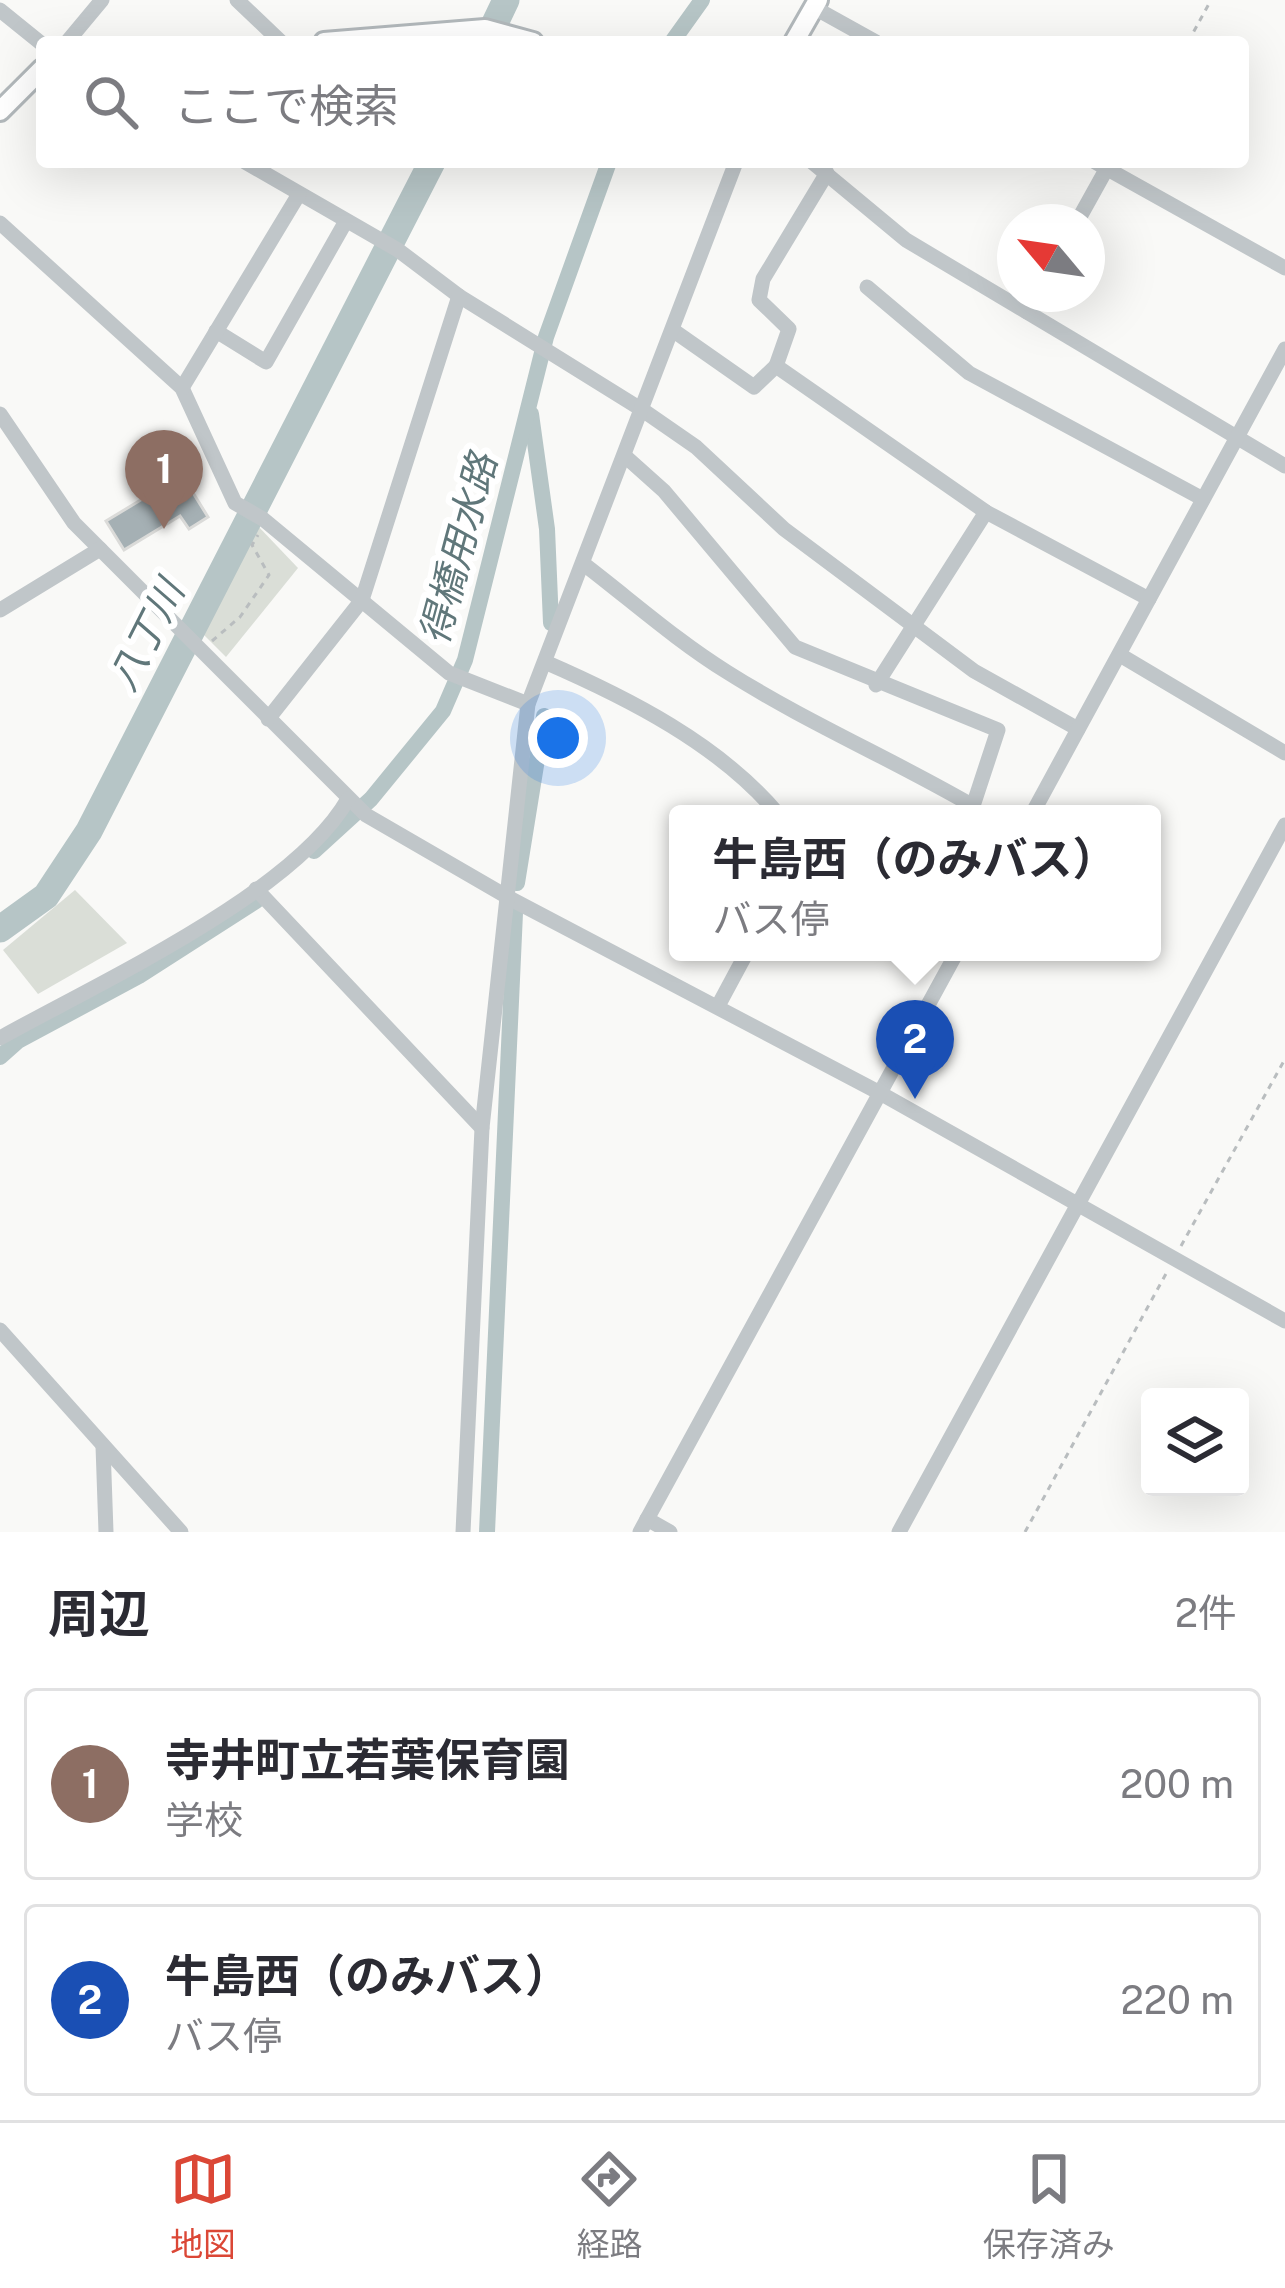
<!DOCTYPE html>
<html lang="ja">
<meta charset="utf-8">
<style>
body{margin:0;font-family:"Public Sans","Noto Sans JP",sans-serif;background:#f2f2f3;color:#2b2b33}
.controls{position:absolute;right:36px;bottom:36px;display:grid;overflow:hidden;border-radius:12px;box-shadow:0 12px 48px #0002}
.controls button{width:108px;height:108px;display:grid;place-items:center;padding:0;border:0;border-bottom:3px solid #e1e1e2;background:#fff;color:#2b2b33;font:60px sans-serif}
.compass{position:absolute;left:997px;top:204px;width:108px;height:108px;border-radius:50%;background:#fff;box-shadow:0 12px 48px #0002;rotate:299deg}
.you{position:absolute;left:558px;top:738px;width:42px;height:42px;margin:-30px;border:9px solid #fff;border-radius:50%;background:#1a73e8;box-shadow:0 0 0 18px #1a73e833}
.badge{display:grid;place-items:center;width:78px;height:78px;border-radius:50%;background:#db4736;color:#fff;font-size:39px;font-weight:700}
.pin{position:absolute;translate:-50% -99px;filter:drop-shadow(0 3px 6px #0008)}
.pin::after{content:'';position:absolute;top:63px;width:42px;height:36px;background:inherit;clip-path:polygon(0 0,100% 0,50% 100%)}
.popup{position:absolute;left:669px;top:805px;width:492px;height:156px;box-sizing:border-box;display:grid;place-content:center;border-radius:12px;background:#fff;filter:drop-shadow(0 3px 9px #0005);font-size:39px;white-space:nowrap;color:#7c7c81}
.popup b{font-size:45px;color:#2b2b33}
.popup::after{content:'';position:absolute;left:50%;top:100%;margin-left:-24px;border:24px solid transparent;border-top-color:#fff}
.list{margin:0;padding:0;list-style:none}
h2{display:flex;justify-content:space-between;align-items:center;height:156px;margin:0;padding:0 48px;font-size:51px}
h2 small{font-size:39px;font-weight:400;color:#7c7c81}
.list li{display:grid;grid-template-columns:78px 1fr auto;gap:36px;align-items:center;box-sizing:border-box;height:192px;margin:0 24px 24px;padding:0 24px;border:3px solid #e1e1e2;border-radius:12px}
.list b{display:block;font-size:45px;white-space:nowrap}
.list p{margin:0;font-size:39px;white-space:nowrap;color:#7c7c81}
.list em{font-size:39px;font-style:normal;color:#7c7c81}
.icon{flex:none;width:66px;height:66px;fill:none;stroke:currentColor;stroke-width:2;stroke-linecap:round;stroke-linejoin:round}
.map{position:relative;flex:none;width:1285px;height:1532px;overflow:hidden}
.search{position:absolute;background:#fff;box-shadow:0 12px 48px #0002;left:36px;right:36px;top:36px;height:132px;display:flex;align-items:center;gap:30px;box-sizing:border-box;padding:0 42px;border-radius:12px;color:#7c7c81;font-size:45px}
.sheet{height:588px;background:#fff}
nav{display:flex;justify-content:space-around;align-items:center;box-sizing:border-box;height:168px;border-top:3px solid #e1e1e2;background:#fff;font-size:33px;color:#7c7c81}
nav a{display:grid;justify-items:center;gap:6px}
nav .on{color:#db4736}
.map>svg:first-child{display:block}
</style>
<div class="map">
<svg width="1285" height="1532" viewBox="0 0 1285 1532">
<rect width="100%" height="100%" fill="#f9f9f7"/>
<g fill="#daded7">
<path d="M257,525L298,568L226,657L200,631Z"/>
<path d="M75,890L127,943L38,994L3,950Z"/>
</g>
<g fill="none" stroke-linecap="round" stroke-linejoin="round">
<g stroke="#b6c5c6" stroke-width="16">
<path d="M672,42L702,0"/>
<path d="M531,414L547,529L551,623"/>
<path d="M314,851L371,799L443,711L465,660L546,337L609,162"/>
<path d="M517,883L544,716"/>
<path d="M0,1057L18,1041L139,976L256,901"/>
<path d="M487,1532L515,913"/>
</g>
<g stroke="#b6c5c6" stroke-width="27">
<path d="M486,42L506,0"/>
<path d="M0,929L46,896L89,831L432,162"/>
</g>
</g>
<path fill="#a5b0b4" stroke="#dbdbd9" stroke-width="3" d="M182,475L208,517L189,529L180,516L124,550L106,521Z"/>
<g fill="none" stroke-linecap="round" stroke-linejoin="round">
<g stroke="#b2b8bb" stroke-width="24">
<g id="major">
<path d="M324,42L485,29L533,42"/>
<path d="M794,42L818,0"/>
<path d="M0,111L42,69"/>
</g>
</g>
<g stroke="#b9bdbf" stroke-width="3" stroke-dasharray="6 6" stroke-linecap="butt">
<path d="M1188,42L1211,0"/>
<path d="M212,641L240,617L269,575L252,545L258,535"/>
<path d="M1181,1246L1285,1059"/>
<path d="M1025,1532L1168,1270"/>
</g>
<g stroke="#c0c6c9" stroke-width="15">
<path d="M237,0L281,42"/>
<path d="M813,7L876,42"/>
<path d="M0,10L42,44"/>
<path d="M67,42L102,0"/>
<path d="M245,162L398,250L459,296L644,411L696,447L784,529L974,671L1078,729"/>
<path d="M812,162L906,240L1285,466"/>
<path d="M1095,162L1285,268"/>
<path d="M1077,222L1107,168"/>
<path d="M0,223L182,388L235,503L263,519L449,673L528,704"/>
<path d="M867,287L969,373L1203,499"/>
<path d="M1027,312L1037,294"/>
<path d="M216,331L266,362L346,221"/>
<path d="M674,331L754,387L776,366L986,512L1149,599"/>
<path d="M776,366L789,329L759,300L763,279L827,173"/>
<path d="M182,388L299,194"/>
<path d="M0,414L74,523L366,815L511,899L880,1093L1285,1321"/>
<path d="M585,565C632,601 677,641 727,672C806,722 892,759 973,806L998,730L795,647L664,491L626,457"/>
<path d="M0,610L100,549"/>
<path d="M1120,655L1285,753"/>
<path d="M545,662C628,698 719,744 778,814"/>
<path d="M876,685L986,512"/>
<path d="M268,719L362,600L459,296"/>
<path d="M1032,814L1285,349"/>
<path d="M256,889L482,1128"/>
<path d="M718,1006L747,952"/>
<path d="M0,1038C96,984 294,894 348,799"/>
<path d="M0,1330L181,1532"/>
<path d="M103,1446L106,1532"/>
<path d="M647,1519L670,1532"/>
<path d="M463,1532L482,1128L528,704L736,162"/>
<path d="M640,1532L957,952"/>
<path d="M899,1532L1285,825"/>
</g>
<use href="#major" stroke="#fff" stroke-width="18"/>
</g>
<g text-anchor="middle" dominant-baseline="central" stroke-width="12" stroke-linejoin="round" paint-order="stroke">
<g font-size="39" font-style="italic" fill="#60777a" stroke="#fff">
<text transform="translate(458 549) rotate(-75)">得橋用水路</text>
<text transform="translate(146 635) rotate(-63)">八丁川</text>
</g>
</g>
</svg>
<div class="controls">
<button><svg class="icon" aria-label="layers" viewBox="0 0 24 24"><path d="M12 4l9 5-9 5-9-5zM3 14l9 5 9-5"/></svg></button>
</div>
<svg class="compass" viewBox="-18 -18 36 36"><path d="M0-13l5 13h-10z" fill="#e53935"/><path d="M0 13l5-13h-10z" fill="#7c7c81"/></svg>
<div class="you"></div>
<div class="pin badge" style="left:164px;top:529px;background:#8d6e63">1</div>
<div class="pin badge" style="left:915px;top:1099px;background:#1a4fb4">2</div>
<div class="popup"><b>牛島西（のみバス）</b>バス停</div>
<div class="search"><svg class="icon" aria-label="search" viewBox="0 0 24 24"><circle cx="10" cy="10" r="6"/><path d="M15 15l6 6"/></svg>ここで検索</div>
</div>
<section class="sheet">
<h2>周辺<small>2件</small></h2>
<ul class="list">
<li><span class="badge" style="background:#8d6e63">1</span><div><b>寺井町立若葉保育園</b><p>学校</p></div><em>200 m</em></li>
<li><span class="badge" style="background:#1a4fb4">2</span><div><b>牛島西（のみバス）</b><p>バス停</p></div><em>220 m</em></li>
</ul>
</section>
<nav>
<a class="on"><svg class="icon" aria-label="map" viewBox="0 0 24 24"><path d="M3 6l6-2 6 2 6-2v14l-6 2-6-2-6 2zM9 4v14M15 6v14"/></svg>地図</a>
<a><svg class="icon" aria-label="directions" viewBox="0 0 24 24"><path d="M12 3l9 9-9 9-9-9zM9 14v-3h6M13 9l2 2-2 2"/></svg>経路</a>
<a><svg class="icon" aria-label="saved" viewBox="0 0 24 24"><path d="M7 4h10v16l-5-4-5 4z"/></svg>保存済み</a>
</nav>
